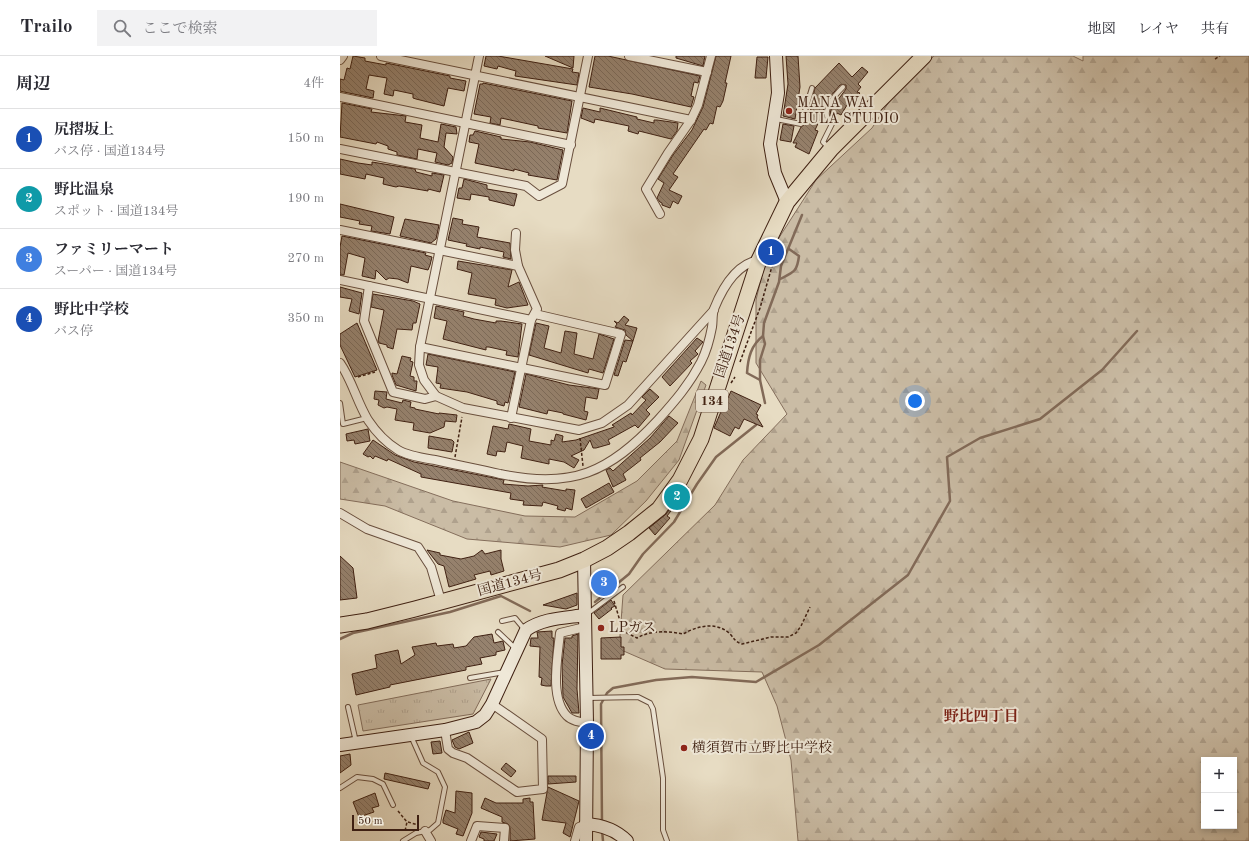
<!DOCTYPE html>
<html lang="ja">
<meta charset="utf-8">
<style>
body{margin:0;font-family:"Old Standard TT","Noto Serif JP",serif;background:#f2f2f3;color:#2b2b33}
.controls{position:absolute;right:12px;bottom:12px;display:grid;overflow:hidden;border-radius:0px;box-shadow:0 2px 6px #0003}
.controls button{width:36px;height:36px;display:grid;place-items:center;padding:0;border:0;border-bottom:1px solid #e1e1e2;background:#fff;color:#2b2b33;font:20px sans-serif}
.scale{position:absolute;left:12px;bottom:10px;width:67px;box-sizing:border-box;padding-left:4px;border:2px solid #3f2012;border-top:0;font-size:11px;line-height:14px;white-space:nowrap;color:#3f2012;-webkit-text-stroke:3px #efe8d8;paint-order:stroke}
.you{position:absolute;left:575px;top:345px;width:14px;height:14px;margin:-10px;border:3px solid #fff;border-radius:50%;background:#1a73e8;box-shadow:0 0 0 6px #1a73e833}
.badge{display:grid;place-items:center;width:26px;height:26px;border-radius:50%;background:#0f766e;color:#fff;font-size:13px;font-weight:700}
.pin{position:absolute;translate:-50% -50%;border:2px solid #fff;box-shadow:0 1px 4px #0006}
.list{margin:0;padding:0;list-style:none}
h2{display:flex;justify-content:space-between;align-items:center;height:52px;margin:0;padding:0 16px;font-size:17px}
h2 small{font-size:13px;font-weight:400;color:#7c7c81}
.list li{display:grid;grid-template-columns:26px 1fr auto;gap:12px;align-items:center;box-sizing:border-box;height:60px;padding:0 16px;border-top:1px solid #e1e1e2}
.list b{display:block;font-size:15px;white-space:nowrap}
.list p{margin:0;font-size:13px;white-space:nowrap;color:#7c7c81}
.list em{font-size:13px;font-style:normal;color:#7c7c81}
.icon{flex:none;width:22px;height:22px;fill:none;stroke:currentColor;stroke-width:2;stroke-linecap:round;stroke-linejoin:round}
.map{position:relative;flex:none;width:909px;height:785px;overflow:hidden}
header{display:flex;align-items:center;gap:24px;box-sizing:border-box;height:56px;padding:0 20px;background:#fff;border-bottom:1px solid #e1e1e2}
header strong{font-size:19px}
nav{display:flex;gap:22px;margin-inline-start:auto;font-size:14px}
.search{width:280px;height:36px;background:#f2f2f3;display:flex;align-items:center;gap:10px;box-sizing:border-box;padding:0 14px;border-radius:0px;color:#7c7c81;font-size:15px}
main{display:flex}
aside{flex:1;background:#fff}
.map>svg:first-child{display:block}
</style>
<header>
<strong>Trailo</strong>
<div class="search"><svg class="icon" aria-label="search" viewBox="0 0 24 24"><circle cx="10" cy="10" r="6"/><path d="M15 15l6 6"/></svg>ここで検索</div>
<nav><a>地図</a><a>レイヤ</a><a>共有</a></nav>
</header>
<main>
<aside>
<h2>周辺<small>4件</small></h2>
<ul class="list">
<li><span class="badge" style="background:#1a4fb4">1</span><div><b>尻摺坂上</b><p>バス停 · 国道134号</p></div><em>150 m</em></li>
<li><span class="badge" style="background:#0f9aa8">2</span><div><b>野比温泉</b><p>スポット · 国道134号</p></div><em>190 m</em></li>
<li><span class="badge" style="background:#3f7fe0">3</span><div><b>ファミリーマート</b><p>スーパー · 国道134号</p></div><em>270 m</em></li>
<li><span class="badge" style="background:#1a4fb4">4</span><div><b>野比中学校</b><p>バス停</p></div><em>350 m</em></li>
</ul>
</aside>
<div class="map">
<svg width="909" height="785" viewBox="0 0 909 785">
<defs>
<pattern id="grass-tufts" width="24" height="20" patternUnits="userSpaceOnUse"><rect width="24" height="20" fill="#cabca5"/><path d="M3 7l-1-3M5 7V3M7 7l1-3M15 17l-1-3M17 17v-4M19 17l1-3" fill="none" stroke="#afa18d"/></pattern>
<pattern id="forest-firs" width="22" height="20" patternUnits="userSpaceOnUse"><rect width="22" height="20" fill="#cabca5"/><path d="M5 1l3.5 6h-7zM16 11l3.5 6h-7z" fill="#afa18d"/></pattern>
<pattern id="building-back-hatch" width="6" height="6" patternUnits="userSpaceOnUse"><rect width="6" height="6" fill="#96826e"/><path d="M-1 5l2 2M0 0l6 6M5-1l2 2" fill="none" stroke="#7c6a59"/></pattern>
</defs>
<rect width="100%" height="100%" fill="#e7dcc3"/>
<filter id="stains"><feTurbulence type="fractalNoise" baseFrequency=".005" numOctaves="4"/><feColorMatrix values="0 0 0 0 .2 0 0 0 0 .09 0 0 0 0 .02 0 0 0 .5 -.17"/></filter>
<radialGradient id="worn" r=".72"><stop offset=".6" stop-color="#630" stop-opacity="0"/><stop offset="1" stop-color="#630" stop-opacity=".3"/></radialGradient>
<path fill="url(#grass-tufts)" stroke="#846e5c" d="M151,623L133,658L23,675L18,649Z"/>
<g fill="url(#forest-firs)" stroke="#846e5c" fill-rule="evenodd">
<path d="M594,0H733L743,5V0H909V785H458L451,704L437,650L422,616L325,613L279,593L283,539L375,449L403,404L447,358L416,307V244L426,202L476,124L532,72L556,35ZM864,704H894V770H864Z"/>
<path d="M361,325L366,329L339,404L306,445L271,479L220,491L127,483L45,450L0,443V406L113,445L185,460L235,461L297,425L337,385Z"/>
</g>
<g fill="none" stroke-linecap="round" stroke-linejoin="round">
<g stroke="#826a58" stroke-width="2.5">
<path d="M440,223C454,216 457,216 459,200L449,193"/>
<path d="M420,324V304L425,288L423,280"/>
<path d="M425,347L420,324L407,317C408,302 411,289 423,280L424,267L439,226L441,210L462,159"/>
<path d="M255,546L289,518L303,498L334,466L357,428L376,401L416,369"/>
<path d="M0,583L13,577L110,556L161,540L190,555"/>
<path d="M262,767L261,648L267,637L273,632L316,624L352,621L416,626L479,589L568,519L610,445L607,401L640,382L700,363L762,314L797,275"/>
<path d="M262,774L263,785"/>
</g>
</g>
<g fill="url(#building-back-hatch)" stroke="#3f2012">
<path d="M13,0L25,2V5L46,9V7L110,20V22L126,25L124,35L108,32L104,50L76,43L73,42V38L54,34L53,40L44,38L47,22L29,19L26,33L34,35L33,42L4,36L0,35V23L4,24L7,12L10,13Z"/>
<path d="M146,0H158L233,13L232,16L239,17L237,29L175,20L176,15L158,10L157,13L144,10Z"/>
<path d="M205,0H234L233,12Z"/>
<path d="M255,0H268L360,20L358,27L354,26L351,40L354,41L351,51L292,38L249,31Z"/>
<path d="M336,0H365L363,10L336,2Z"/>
<path d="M376,0H391L385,27H387L383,45L380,51L377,50L373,68L370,67L366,74L364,73L333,118L338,121L329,134L342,140L338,148L333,145L330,152L322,149V147L320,146L317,142L324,127L318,123L333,99L352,74L363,51Z"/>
<path d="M446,0H458L460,31L455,63L443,60L448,28Z"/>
<path d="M417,1H428L426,22H415Z"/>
<path d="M499,7L512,21L522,11L528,16L518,28L521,31L517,36L520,37L508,50L507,49L501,59L497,57L495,64L490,59L491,53L506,33V29H500L489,42L484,51L483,59H482L475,74L478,75L469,98L455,91L457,87H453L461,71L464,69L474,46L472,44L475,32Z"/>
<path d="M143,27L232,45L227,77L198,72V70L161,62L160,69L150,67L151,61L134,58L140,28H143Z"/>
<path d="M2,47L32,53L31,56L66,60L65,66L82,69L80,82L98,86L101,68L116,71L117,78L106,77L104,91L113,101L112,107L108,109L95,106L97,97L78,93L77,103L57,99V96L48,93V90L37,86L36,88L0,81Z"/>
<path d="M243,52L260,56V52L297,61V63L314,67V64H317L338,67L337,75L331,83L299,75L298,78L288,75L289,70L255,63L254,67L241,62Z"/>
<path d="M443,68L454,70L451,86L440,84Z"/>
<path d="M135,75L161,81V83L190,86L223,94L217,124L188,119L189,117L174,113V115L135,107L139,88L129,86L130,79H133Z"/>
<path d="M0,103L18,107L32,109V106L56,110L75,113L76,116L92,120V117L104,119L100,136L88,133V135L59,130L56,131L43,128L44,122L26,118L25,123L0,118Z"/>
<path d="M124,123L147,129V133L177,138L174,150L149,144V141L131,138L130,144L117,142L119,132H122Z"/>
<path d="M0,148L54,161L50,178L31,175L32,170L19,168L20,165L0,161Z"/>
<path d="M113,162L123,164L122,168L139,171L137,181L170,187L171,203L163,201L164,196L140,191V193L126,190L127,188L108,184Z"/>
<path d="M65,163L99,169L96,183L91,187L60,180Z"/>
<path d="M2,180L86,197L85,199L92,201L90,209L88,214L71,210L68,227L58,223L49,222L46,224L36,214L35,223L22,220L25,202L8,197L4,219H0V191Z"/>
<path d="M118,205L172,214L168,231L179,226L188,249L167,252L155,249L156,243L128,238L132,217L117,213Z"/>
<path d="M0,231L22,237L19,258L9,255L12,243L0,241Z"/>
<path d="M33,238L73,245L80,248L76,267H73L72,274L57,273L53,293L47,291V289L39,287L38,285L44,254L31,251Z"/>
<path d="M96,250L124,256L123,260L134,263L156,267V265H161L182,268L178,301L166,299L167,295L149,291H146V294L103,283L107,265L94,262Z"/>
<path d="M284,260L289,264L285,269L297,272L293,285L286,279L285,274L275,271L277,268L274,265L278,267Z"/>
<path d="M17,267L37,314L15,321L0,289V278Z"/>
<path d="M196,267L209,270L204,292L221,297L225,275L237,277L234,298L253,303L259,278L274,283L263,317L249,313L248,317L189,299Z"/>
<path d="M357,282L363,286L355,295L358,298L350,305L352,307L330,330L322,321Z"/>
<path d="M285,284L293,285L286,306L283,305L278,320L274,319Z"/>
<path d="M88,298L175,316L168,347L165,346L164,350L157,348V345L127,336L100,332L101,328L96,327L98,311L86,309Z"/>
<path d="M62,300L71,302L70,305L73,306L70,320L74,321V325H77L76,335L56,329L52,319V317L57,318Z"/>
<path d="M186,318L229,329L259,333L257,343L246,341L244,355L248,356L246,364L223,358V357L208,354L207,358L179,351Z"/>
<path d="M310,333L319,341L306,354L310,358L298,372L295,369L268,384L270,388L256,392H253L250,384L244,394L231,400L239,404L234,412L224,406L209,403V408L181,402L183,390L167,386L165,396L157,395L156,400L147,398L153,370L168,373L169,368L191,373L189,385L211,389V384L214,385L216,378L223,380L222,386L236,384L274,371V370L272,369L291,357L292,359L306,344L302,341Z"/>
<path d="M35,335L47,336L46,343L62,347L63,344L71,346L70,351L75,352V353L99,358V357L117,359L116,366L105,365L104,371L90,377L73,374L74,367L55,364L57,353L47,351L44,352L38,349L39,344L34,343Z"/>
<path d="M391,335L421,349L416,358L418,359L417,361L423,371L404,363L399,373L395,371L390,380L374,372L383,351H381L384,341L388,342Z"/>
<path d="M329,360L338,367L320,386L300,402L301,404L283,418L286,424L273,431L266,414L270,412L273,415L282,407L310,382Z"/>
<path d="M28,373L30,385L15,388L14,384L7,385L6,378Z"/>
<path d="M89,380L112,384L114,386L112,396L88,392Z"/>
<path d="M33,384L55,399L74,406L164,424L163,428L188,430L203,429L202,431L226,435V433L235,434L232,454L226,452L225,455L217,453L218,450L203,446L202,450L183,449L184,445L170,443L171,437L81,421V418L48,403L47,405L35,400L33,403L30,400L28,401L23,398Z"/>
<path d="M269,427L274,436L246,452L241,443Z"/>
<path d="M347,430L349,432L327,460L330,462L315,479L309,472L326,458Z"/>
<path d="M87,494L100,497V499L121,503L134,500L142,494L145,498L161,494V503L164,515L151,519L150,515L134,519L136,523L109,531L104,510L98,508Z"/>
<path d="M0,500L13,512L17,542L0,544Z"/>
<path d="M269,517L275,525L262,537L255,526Z"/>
<path d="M237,537V549L226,553L203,549Z"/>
<path d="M271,544L275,550L271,552L272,553L259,563L254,557Z"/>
<path d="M212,575V582H214L211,630H206L201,629L202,622L199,621L200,591L190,590L191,582H198L197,576Z"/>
<path d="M152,578L154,587L163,585L165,594L156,596V599L140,602L142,608L126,611V614L50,629V631L16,639L12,618L37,612L35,599L58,594L61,608L75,599L72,591L96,587L97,590L113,588L114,592L126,590L134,581Z"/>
<path d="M238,578L237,633L239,657H232L223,641L222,609L225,582H232V580Z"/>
<path d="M281,581V591H284V599H281V603H261V582Z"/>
<path d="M129,676L133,687L119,693L115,691L112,684Z"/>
<path d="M100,685L102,697L93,698L91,686Z"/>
<path d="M10,698L11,709L0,717V700Z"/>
<path d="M166,707L176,715L171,721L161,713Z"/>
<path d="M45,717L90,727L88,733L44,723Z"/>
<path d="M208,720H236V726L208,728Z"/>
<path d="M208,731L239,745L230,781L223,777L226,767L202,764Z"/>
<path d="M116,735L132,737V757L123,780L116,778L118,773L103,767V764L106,754L115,757Z"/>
<path d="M35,737L39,750L32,752L34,756L19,761L13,746Z"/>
<path d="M145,742L156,747H183V743L190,742V746H193L195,783L170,785V772L168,768L162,766V761L141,752Z"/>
<path d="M141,776L157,778L154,785H144V783L139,781Z"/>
</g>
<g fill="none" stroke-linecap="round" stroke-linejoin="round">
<g stroke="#694f3e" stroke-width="6">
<g id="lane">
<path d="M436,63L461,68L472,32"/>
<path d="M489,92L483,86L492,68C491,66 488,62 487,60C485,50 497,37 503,31"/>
<path d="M0,347L3,368L27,362"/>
<path d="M247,558L283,531"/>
<path d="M162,565L175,562L185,574"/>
<path d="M158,576L176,593"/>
<path d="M130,622L165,616"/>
<path d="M247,642L298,641L310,647L313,653L323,722V774L327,785"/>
<path d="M8,651L16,686"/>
<path d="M0,732L17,721L33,723L43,728L53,749"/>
<path d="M63,785L76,777L90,774L98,767L105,731L98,716L83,707L71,680"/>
</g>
</g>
<g stroke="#694f3e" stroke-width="10">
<g id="street">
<path d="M41,0L351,64"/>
<path d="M139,0L80,291L79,309L84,324L96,340L123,352L239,374L262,367L288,349L374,254"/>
<path d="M289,0L367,16"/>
<path d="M0,4L3,0"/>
<path d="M0,41L231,89"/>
<path d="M0,93L186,130L199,140L222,128L248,0"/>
<path d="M320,158L306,133L328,97L351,64L358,49L371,0"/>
<path d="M0,174L178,210L197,253L191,264L171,362"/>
<path d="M176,177L175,194L178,210"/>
<path d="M0,224L191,264"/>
<path d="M29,230L24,265L53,336L85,343L96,340"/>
<path d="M80,291L265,329L281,278L195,258"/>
<path d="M0,307C12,324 17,346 28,364C36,376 45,386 58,394C68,400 83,402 95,404C117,409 139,413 160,418C232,433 269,417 318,364C335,345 349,329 361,306C366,296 370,282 372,271C373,265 372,259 374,253C382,233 396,208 419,204"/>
<path d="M0,457L27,473L78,491L91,511L101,545"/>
<path d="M245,571L220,577C218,599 209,642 227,660C232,665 240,666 247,667"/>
<path d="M105,674L108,693L113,697L127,702L177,736L203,733L202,683L152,648"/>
<path d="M85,775L91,785"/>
<path d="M131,785L137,770L165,772L164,785"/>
<path d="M235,785L239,771L246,768"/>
</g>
</g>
<g stroke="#3f2012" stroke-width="14">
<g id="secondary">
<path d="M436,0L438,37L430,88L435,117L447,146"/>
<path d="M244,504L247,667L246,785"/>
<path d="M0,689L105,674L136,666L145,659L152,648L186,574C203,562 225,562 245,559"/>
<path d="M246,768C262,769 276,774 287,785"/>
</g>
</g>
<g stroke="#3f2012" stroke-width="17">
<path id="highway" d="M0,569L27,565L75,553L219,514L244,504L267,492L289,477L319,453L340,424L361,383L419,204L447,146L491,93L584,0"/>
</g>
<g stroke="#3f2012" stroke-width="1.5" stroke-dasharray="3 2" stroke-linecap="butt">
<path d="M875,3L880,0"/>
<path d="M400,306L420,252L435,200"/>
<path d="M18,321L35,316"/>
<path d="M391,327L395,321"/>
<path d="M240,382L243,410"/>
<path d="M115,401L122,361"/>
<path d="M274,545L283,575L297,582C311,574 328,575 343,578C357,570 377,565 390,578C394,582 395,586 402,588L431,581H448L456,577L461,570L470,551"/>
<path d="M58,755L67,766L65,775"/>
<path d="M68,766L78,769"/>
</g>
<use href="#lane" stroke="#efe8d8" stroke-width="4"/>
<use href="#street" stroke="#efe8d8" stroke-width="8"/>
<use href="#secondary" stroke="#efe8d8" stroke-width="12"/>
<use href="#highway" stroke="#e7dcc3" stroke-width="15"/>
</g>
<g fill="#8f2418" stroke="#efe8d8" stroke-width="1.5">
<circle cx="449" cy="55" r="4"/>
<circle cx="261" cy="572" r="4"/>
<circle cx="344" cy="692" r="4"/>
</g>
<g text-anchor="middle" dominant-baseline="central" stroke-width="4" stroke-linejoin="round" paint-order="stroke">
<rect fill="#efe8d8" stroke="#745c4d" stroke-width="1" x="356" y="334" width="32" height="22" rx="3"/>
<g font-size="13" font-weight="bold" fill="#3f2012">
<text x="372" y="345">134</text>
</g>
<g font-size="14" fill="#3f2012" stroke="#efe8d8" text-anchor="start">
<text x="457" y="47">MANA WAI<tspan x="457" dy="16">HULA STUDIO</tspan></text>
<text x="269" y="572">LPガス</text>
<text x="352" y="692">横須賀市立野比中学校</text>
</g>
<g font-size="14" fill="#3f2012" stroke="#efe8d8">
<text transform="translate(390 290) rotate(-71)">国道134号</text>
<text transform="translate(170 527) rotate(-15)">国道134号</text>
</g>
<g font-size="15" font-weight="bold" fill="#7a1f14" stroke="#efe8d8">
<text x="641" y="661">野比四丁目</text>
</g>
</g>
<rect width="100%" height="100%" filter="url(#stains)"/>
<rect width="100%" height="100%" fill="url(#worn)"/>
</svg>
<div class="controls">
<button>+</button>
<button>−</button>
</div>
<div class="scale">50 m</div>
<div class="you"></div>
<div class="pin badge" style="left:431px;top:196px;background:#1a4fb4">1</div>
<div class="pin badge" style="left:337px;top:441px;background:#0f9aa8">2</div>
<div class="pin badge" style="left:264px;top:527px;background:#3f7fe0">3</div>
<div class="pin badge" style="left:251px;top:680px;background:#1a4fb4">4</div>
</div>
</main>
